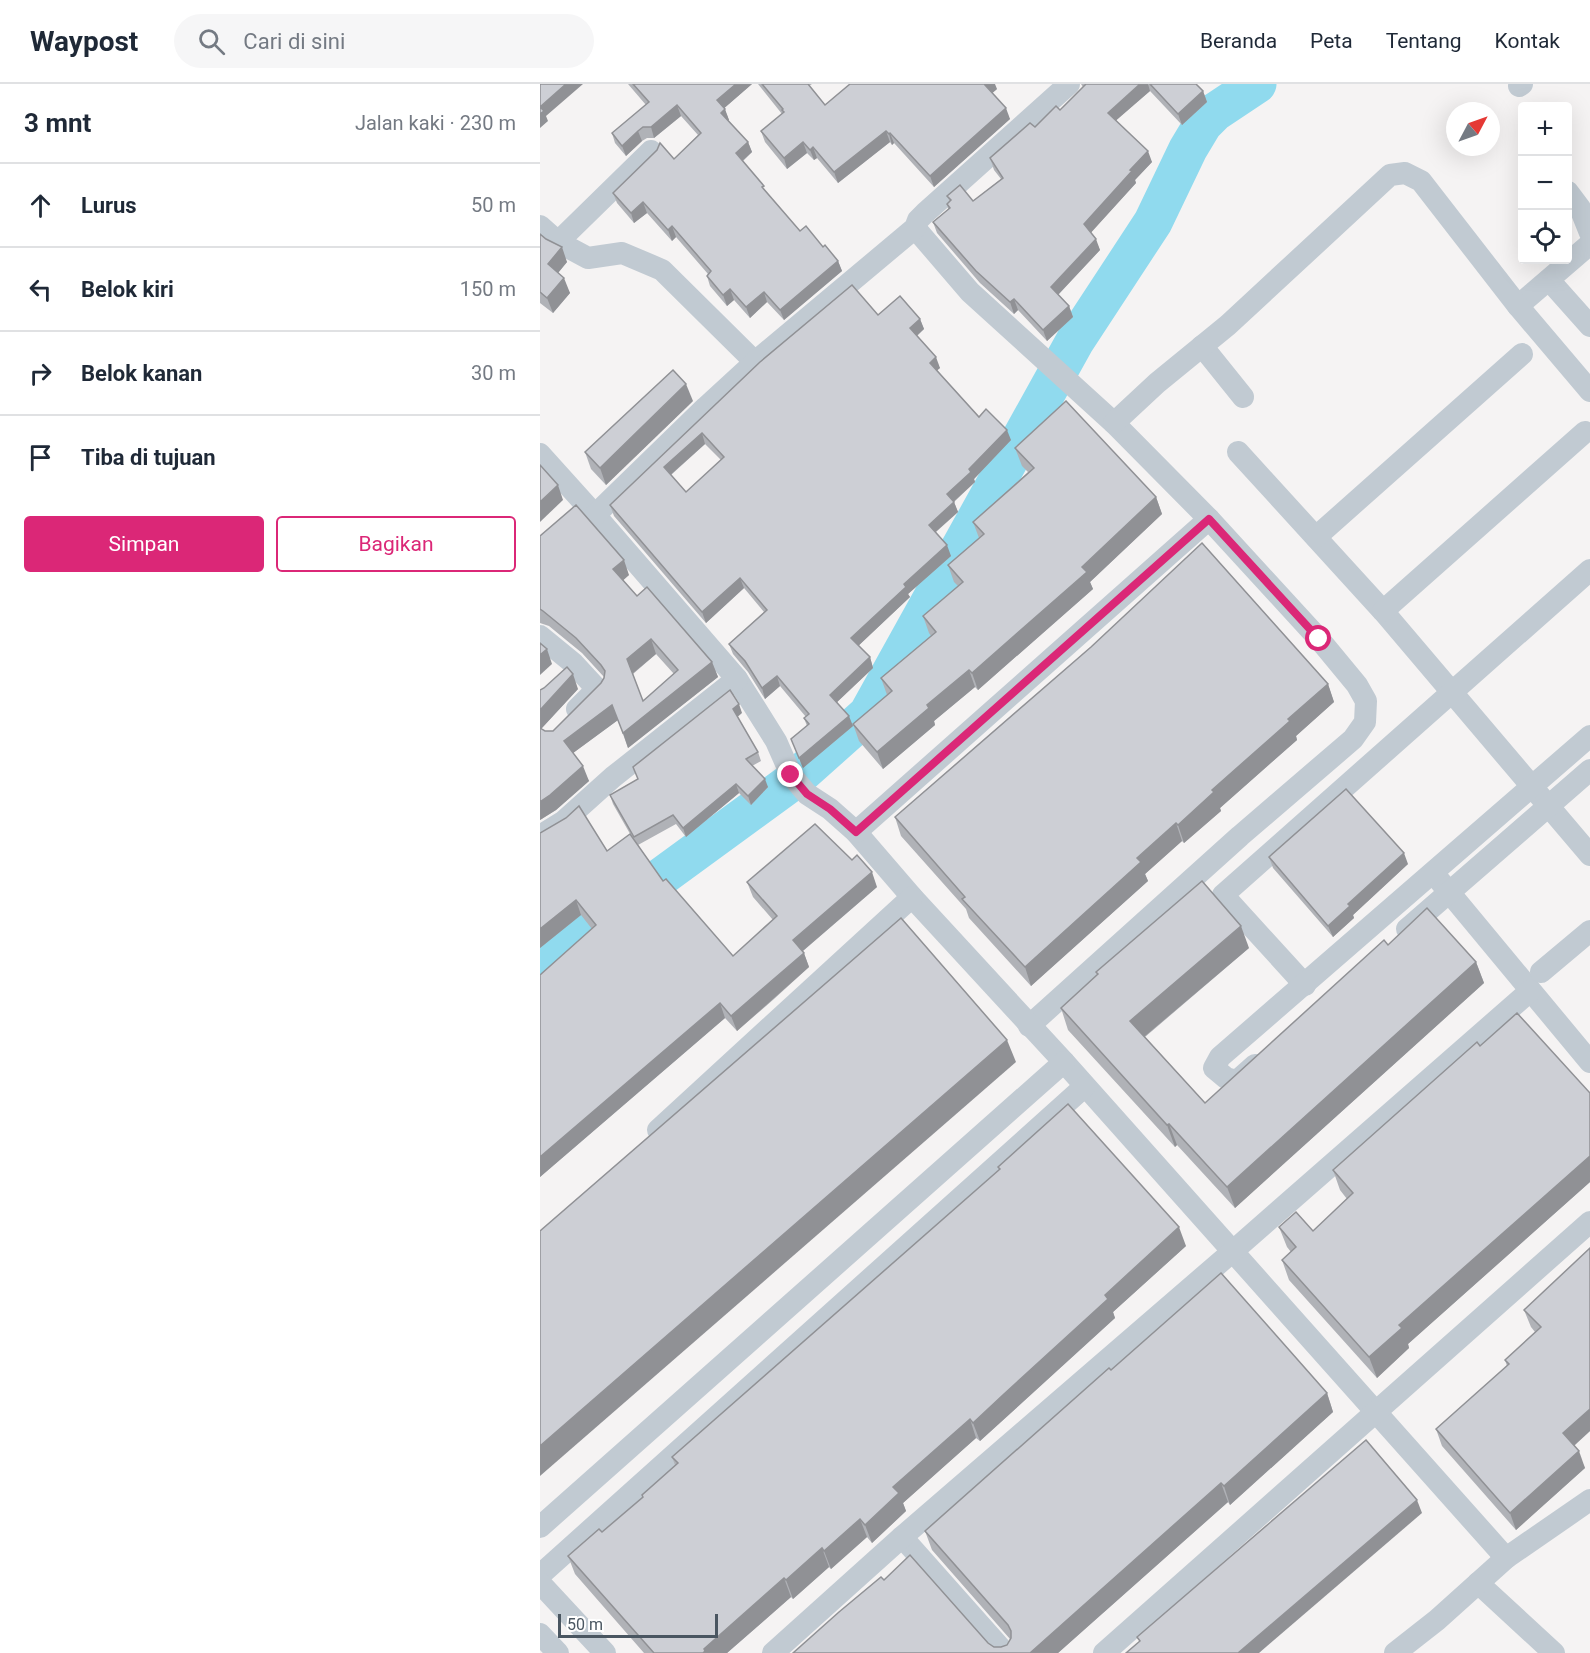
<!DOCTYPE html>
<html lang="id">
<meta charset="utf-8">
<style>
body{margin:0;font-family:Roboto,sans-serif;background:#f6f6f7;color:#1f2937}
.controls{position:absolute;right:18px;top:18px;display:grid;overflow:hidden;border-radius:6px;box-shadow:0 6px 24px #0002}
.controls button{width:54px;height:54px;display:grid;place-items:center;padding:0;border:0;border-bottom:2px solid #e0e1e3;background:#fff;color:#1f2937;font:30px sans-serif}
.compass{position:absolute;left:906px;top:18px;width:54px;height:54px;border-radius:50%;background:#fff;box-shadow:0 6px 24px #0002;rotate:49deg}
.scale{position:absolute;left:18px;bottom:15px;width:160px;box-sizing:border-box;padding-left:6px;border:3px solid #4a5661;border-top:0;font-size:16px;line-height:21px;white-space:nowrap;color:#4a5661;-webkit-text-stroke:4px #fff;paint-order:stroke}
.stop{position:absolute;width:18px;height:18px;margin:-14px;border:4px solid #db2777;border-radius:50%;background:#fff}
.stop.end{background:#db2777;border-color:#fff;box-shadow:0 2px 6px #0008}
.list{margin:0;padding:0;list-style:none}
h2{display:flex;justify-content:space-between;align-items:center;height:78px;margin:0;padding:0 24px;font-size:26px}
h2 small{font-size:20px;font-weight:400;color:#747a83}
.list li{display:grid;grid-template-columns:39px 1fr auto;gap:18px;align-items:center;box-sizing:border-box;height:84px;padding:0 24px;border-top:2px solid #e0e1e3}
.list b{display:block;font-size:22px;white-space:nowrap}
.list em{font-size:20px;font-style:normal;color:#747a83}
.actions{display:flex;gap:12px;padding:18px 24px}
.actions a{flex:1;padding:14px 0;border:2px solid #db2777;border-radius:6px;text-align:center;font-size:21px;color:#db2777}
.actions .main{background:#db2777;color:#fff}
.icon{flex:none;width:33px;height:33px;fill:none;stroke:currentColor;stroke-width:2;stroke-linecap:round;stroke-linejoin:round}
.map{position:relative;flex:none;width:1050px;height:1569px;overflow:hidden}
header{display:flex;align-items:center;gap:36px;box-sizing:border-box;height:84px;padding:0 30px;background:#fff;border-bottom:2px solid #e0e1e3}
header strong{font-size:28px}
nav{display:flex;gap:33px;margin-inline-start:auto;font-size:21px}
.search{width:420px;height:54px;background:#f6f6f7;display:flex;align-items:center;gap:15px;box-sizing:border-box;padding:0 21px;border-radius:33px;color:#747a83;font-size:22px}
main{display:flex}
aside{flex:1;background:#fff}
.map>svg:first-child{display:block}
</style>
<header>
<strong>Waypost</strong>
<div class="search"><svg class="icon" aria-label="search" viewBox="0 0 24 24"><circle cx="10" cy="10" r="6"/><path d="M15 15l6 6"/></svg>Cari di sini</div>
<nav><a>Beranda</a><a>Peta</a><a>Tentang</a><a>Kontak</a></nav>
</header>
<main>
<aside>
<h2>3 mnt<small>Jalan kaki · 230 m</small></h2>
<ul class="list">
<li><svg class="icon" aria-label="ahead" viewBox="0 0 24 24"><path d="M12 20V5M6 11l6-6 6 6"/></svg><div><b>Lurus</b></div><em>50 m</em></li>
<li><svg class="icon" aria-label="left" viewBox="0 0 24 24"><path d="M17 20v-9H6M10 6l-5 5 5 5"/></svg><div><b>Belok kiri</b></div><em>150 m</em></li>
<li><svg class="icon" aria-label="right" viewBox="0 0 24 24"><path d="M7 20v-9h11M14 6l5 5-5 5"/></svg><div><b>Belok kanan</b></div><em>30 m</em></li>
<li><svg class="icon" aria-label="arrive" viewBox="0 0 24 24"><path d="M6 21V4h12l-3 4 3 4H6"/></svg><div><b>Tiba di tujuan</b></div></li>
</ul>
<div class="actions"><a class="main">Simpan</a><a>Bagikan</a></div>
</aside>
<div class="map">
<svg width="1050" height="1569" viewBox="0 0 1050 1569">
<rect width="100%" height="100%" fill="#f5f3f3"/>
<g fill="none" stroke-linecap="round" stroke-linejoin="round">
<path stroke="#90daee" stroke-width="39" d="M0,887L58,837L80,823L254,696L328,630L535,257L613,138L648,65L663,40L675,28L717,0"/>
<g stroke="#c1cad2" stroke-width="22">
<path d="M979,2L982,0"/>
<path d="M1028,108L1040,124L1050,149"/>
<path d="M0,142L18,158L48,174L82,169L122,186L215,278"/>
<path d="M375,144L430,208L574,339L669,435L779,555L817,601L826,617L825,638L813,655L700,752L489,942"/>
<path d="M18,158L111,67"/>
<path d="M1009,196L1050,242"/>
<path d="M978,222L1050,160"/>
<path d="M662,262L703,313"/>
<path d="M574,339L617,299L688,241L850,91L865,89L881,97L978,222L1050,307"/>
<path d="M698,368L843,527L1050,771"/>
<path d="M0,370L55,431L197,595L236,657L251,691L267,710L290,725L316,748L372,813L524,978L966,1474"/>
<path d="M55,431L166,323L215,278L375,144L378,136L385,129L529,0"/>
<path d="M776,453L982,270"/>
<path d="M843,527L1045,348"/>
<path d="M0,552L33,579L57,605L37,625"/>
<path d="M316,748L669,435"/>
<path d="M0,752L24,737L73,693L197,595"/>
<path d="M899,796L1050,978"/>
<path d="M867,845L1050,686"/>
<path d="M1001,888L1050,847"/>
<path d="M765,901L683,811L1050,486"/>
<path d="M715,981L697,997L686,994L674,984L680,973L1050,652"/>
<path d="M118,1046L372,813"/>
<path d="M0,1443L524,978"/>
<path d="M362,1453L465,1569"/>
<path d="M0,1491L544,1003"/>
<path d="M0,1499L65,1569"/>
<path d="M938,1499L1014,1569"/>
<path d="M0,1550L18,1569"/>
<path d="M233,1569L362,1453L692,1168L990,907"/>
<path d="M564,1569L1050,1138"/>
<path d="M855,1569L897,1536L966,1474L1050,1416"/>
</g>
</g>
<g fill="#b0b2b7" fill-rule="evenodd">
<path d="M88,0H212L184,24L189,36H188L208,58L212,68L203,77L227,109L260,147L283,163L298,177L302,187L244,236L227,218L210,234L194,216L187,222L170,202L167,192L168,190L136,153L132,157L107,129L94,139L77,119L73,109L134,75L158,51L141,32L114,54H107L102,57L86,72L75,59L72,49L106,21Z"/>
<path d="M218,0H272L269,2L285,21L457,5L452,9L470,35L394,103L354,59L352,61L350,58L298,99L277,74L274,76L267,69L247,85L225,58L221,47L242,30Z"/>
<path d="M541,0H656L663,7L667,18L642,41L610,7L576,36L612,78L595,96L596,99L551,148L560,166L518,211L529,222L533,233L507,257L478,226L474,230L440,199L397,149L393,138L408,125L407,120L410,118L407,112L433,117L461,95L454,86L450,74L520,26L543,3Z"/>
<path d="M0,150L27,178L18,189L30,209L13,229L0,219Z"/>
<path d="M338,231L380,235L384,245L377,252L400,284L397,286L439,333L471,356L434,395L435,398L414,418L418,428L396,448L411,472L368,510L370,513L318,562L330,573L333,584L297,618L313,642L263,684L251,655L267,642L264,634L266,633L240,602L225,615L208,588L193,570L189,560L224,528L204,504L166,539L74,432L70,421L220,278ZM165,360L181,376L146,408L131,391Z"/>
<path d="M153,317L66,401L51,385L45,368Z"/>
<path d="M475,364L616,413L622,430L550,498L553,505L438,606L435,603L394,637L395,641L343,685L319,657L313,640L347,611L341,594L391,552L389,549L383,532L418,502L414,498L408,481L439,454L433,438L488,388L482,382Z"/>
<path d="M0,452L89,491L83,496L97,512L172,578L178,593L88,664L78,636L33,669L49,697L16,726L0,736V606L38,605L1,645L5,647H13L61,599L64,593L42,569L9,542L0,539ZM116,570L134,590L103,617L93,590Z"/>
<path d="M788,600L794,618L756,652L757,656L680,724L681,727L644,759L642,757L605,790L608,797L491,902L429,834L426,825L361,752L355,733Z"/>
<path d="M202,629L197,633L218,668L221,677L212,682L228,703L211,721L199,709L146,753L136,740L98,761L123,797L193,872L233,836L213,813L207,798L337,803L263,867L269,883L234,915L197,947L185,934L0,1093V891L52,845L41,831L0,864V749L67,767L93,755L73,720L70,711L98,695Z"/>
<path d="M729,773L868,780L813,831L814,834L793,853L733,784Z"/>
<path d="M848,861L936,878L944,899L695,1124L637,1061L635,1063L528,946L521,924L557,891L556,888L709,864L605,953L665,1019Z"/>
<path d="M940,962L1050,1009V1098L868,1260L869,1264L837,1294L749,1196L742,1176L751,1168L747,1163L739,1143L773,1147L807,1115L800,1106L793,1086Z"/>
<path d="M458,1083L646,1162L573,1228L575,1234L440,1357L436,1354L363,1419L366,1427L332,1459L327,1453L291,1485L289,1483L253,1515L251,1513L187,1569H104L35,1490L28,1472L62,1448L102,1414V1411L135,1381L132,1373L459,1086Z"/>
<path d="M1050,1164V1347L1034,1362L1045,1384L976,1446L902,1362L896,1345L967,1282L965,1276L995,1248L991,1243L984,1226Z"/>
<path d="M571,1286L787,1309L793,1328L690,1421L688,1418L518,1569H253L344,1496L454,1563H461L467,1561L470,1555L392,1466L385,1447Z"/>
</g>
<g fill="#909195">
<path d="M26,0H43L6,32L8,37L0,44V23Z"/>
<path d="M196,0H212L181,27L177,16Z"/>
<path d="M446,0H455L457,5L449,12L445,1Z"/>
<path d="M600,0H608L610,7L572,40L568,29Z"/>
<path d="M663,7L667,18L642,41L638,30Z"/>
<path d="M137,21L141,32L114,54L111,43Z"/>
<path d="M466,24L470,35L394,103L390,92Z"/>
<path d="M185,25L189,36L185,39L181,29Z"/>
<path d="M98,47L102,57L86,72L82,62Z"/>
<path d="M346,47L350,58L298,99L294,88Z"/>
<path d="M350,49L354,59L352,61L349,50Z"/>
<path d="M208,58L212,68L200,79L196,69Z"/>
<path d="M263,58L267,69L247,85L244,74Z"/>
<path d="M273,63L277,74L274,76L270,66Z"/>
<path d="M608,67L612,78L595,96L596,99L548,152L544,140L590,86Z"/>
<path d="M103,118L107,129L94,139L91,129Z"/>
<path d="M132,142L136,153L132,157L128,146Z"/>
<path d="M556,155L560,166L515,214L511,203Z"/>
<path d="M22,163L27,178L13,195L8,180Z"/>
<path d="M298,177L302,187L244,236L240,226Z"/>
<path d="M24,194L30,209L13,229L7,214Z"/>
<path d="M190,205L194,216L187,222L183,211Z"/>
<path d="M224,208L227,218L210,234L206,223Z"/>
<path d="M474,215L478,226L474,230L470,218Z"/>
<path d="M529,222L533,233L507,257L503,246Z"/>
<path d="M380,235L384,245L374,254L370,244Z"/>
<path d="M396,273L400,284L394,289L390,279Z"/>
<path d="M146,300L153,317L66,401L60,384Z"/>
<path d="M467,346L471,356L434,395L435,398L411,420L407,410L429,385Z"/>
<path d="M162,349L165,360L128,393L124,383Z"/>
<path d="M18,401L23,416L0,438V418Z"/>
<path d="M616,413L622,430L550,498L553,505L438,606L432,589L542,483Z"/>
<path d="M414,418L418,428L392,451L389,441Z"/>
<path d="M407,461L411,472L368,510L370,513L315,565L311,554L364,500Z"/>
<path d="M84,476L89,491L79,500L73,485Z"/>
<path d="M200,494L204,504L166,539L162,528Z"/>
<path d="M111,555L116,570L92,590L87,575Z"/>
<path d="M7,565L12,580L0,591V571Z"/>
<path d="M330,573L333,584L294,621L290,611Z"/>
<path d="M172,578L178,593L88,664L83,649Z"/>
<path d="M429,586L435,603L394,637L395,641L343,685L337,668L387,621Z"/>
<path d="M33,590L38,605L1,645L0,650V626Z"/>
<path d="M237,592L240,602L225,615L222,604Z"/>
<path d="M788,600L794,618L756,652L757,656L680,724L681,727L644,759L638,741L672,706L748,635Z"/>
<path d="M199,620L202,629L196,634L193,625Z"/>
<path d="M72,621L78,636L29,672L24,657Z"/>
<path d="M309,632L313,642L263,684L259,674Z"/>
<path d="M43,682L49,697L16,726L0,736V718Z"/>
<path d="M225,695L228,703L211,721L208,712Z"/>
<path d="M196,700L199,709L146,753L143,744Z"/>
<path d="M636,739L642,757L605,790L608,797L491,902L485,883L597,774Z"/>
<path d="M864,769L868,780L813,831L814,834L793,853L788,842L808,820Z"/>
<path d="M332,788L337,803L258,871L253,856Z"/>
<path d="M36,816L41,831L0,864V845Z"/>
<path d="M701,842L709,864L598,958L590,937Z"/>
<path d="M264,869L269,883L197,947L191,932Z"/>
<path d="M936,878L944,899L695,1124L687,1103Z"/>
<path d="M180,919L185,934L0,1093V1073Z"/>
<path d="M467,956L476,978L0,1392V1362Z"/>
<path d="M629,1040L637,1061L635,1063L627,1041Z"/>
<path d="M1050,1072V1098L868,1260L869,1264L837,1294L829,1273L859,1241Z"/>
<path d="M639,1143L646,1162L573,1228L575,1234L440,1357L433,1339L565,1211Z"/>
<path d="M787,1309L793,1328L690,1421L684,1402Z"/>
<path d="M1050,1325V1347L1029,1366L1023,1349Z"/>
<path d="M430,1335L436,1354L363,1419L366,1427L332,1459L325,1441L353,1403Z"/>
<path d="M1039,1367L1045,1384L976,1446L970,1429Z"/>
<path d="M681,1399L688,1418L518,1569H490Z"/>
<path d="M877,1416L882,1429L719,1569H698Z"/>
<path d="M320,1435L327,1453L291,1485L284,1467Z"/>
<path d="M282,1464L289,1483L253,1515L246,1496Z"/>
<path d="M244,1494L251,1513L187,1569H163L164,1565Z"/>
</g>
<g fill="#cdcfd5" stroke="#909195" stroke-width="1.5" fill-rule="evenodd">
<path d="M0,0H26L0,23L4,27L0,30Z"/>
<path d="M93,0H196L177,16L185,25L181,29L208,58L196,69L224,102L222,103L260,147L266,142L283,163L285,161L298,177L240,226L224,208L206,223L190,205L183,211L167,192L171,187L132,142L128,146L103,118L91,129L73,109L117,66L120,59L134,75L161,49L137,21L111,43H103L98,47L82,62L72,49L109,18Z"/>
<path d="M222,0H268L285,21L310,0H446L445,1L466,24L390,92L350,49L349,50L346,47L294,88L273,63L270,66L263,58L244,74L221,47L244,28L242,26L243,25Z"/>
<path d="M546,0H600L568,29L608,67L590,86L592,87L544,140L556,155L511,203L529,222L503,246L474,215L470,218L436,187L393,138L410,124L407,120L411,116L407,112L420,101L433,117L463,94L450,74L490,39L495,43L516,22L520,26Z"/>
<path d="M610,0H656L663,7L638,30Z"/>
<path d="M0,150L6,155L22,163L8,180L24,194L7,214L0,208Z"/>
<path d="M312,201L338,231L360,212L380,235L370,244L396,273L390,279L439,333L446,325L467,346L429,385L431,388L407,410L414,418L389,441L407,461L364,500L366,503L311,554L330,573L290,611L309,632L259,674L251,655L269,640L264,634L269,630L237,592L222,604L205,577L189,560L227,526L200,494L162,528L70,421L220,278ZM162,349L184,373L146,408L124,383Z"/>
<path d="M133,286L146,300L60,384L45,368Z"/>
<path d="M526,317L616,413L542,483L547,488L432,589L429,586L387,621L389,624L337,668L313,640L352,607L341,594L396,548L383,532L423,498L408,481L444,450L433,438L494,384L475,364Z"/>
<path d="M0,381L18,401L0,418Z"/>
<path d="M36,421L84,476L73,485L97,512L107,503L172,578L83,649L72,621L24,657L43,682L10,711L0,718V644L5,647H13L61,599L64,594L65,587L61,581L36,554L3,527L0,525V452ZM111,555L138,586L103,617L87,575Z"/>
<path d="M662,459L788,600L748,635L750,637L672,706L674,708L638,741L636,739L597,774L601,778L485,883L422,815L425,813L355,733L551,563Z"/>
<path d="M0,559L7,565L0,571Z"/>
<path d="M27,583L33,590L0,626V606L4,604Z"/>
<path d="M190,606L199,620L193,625L218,668L206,675L225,695L208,712L196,700L143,744L133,731L94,753L70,711L98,695L93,683Z"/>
<path d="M806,705L864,769L808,820L810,822L788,842L729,773Z"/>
<path d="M39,722L67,767L90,750L123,797L126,795L193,872L237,832L207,798L275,740L312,776L317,771L332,788L253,856L264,869L228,900L191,932L180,919L0,1073V891L56,841L36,816L0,845V749L26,734Z"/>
<path d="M662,797L701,842L590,937L665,1019L844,856L848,861L887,824L936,878L687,1103L629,1040L627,1041L521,924L558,890L556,888Z"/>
<path d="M361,834L467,956L0,1362V1147Z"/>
<path d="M977,929L1050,1009V1072L859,1241L862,1244L829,1273L742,1176L756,1163L739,1143L756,1128L773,1147L813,1109L793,1086L937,958L940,962Z"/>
<path d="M528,1020L639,1143L565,1211L568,1215L464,1310L433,1339L430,1335L353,1403L359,1409L325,1441L320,1435L284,1467L282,1464L246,1496L244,1494L164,1565L165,1567L163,1569H114L28,1472L59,1445L62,1448L103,1413L102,1411L138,1379L132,1373L460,1085L458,1083Z"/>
<path d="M1050,1164V1325L1023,1349L1039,1367L970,1429L896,1345L969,1280L965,1276L1001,1243L984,1226Z"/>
<path d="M681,1189L787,1309L684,1402L681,1399L490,1569H253L299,1528L341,1493L344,1496L370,1471L448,1559L454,1563H461L467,1561L471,1554V1547L468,1541L385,1447L569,1284L571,1286Z"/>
<path d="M826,1356L877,1416L698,1569H586L600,1557L597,1553Z"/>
</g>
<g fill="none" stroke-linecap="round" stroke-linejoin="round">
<path stroke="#db2777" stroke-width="8" d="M251,691L267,710L290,725L316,748L669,435L779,555"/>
</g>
</svg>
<div class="controls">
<button>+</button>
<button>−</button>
<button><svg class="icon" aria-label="locate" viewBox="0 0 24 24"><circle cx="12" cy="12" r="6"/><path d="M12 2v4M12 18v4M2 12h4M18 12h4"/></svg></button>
</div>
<svg class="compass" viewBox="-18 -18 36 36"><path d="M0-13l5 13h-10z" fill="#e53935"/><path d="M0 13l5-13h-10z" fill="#747a83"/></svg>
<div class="scale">50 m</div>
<div class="stop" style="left:779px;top:555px"></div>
<div class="stop end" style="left:251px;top:691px"></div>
</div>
</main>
